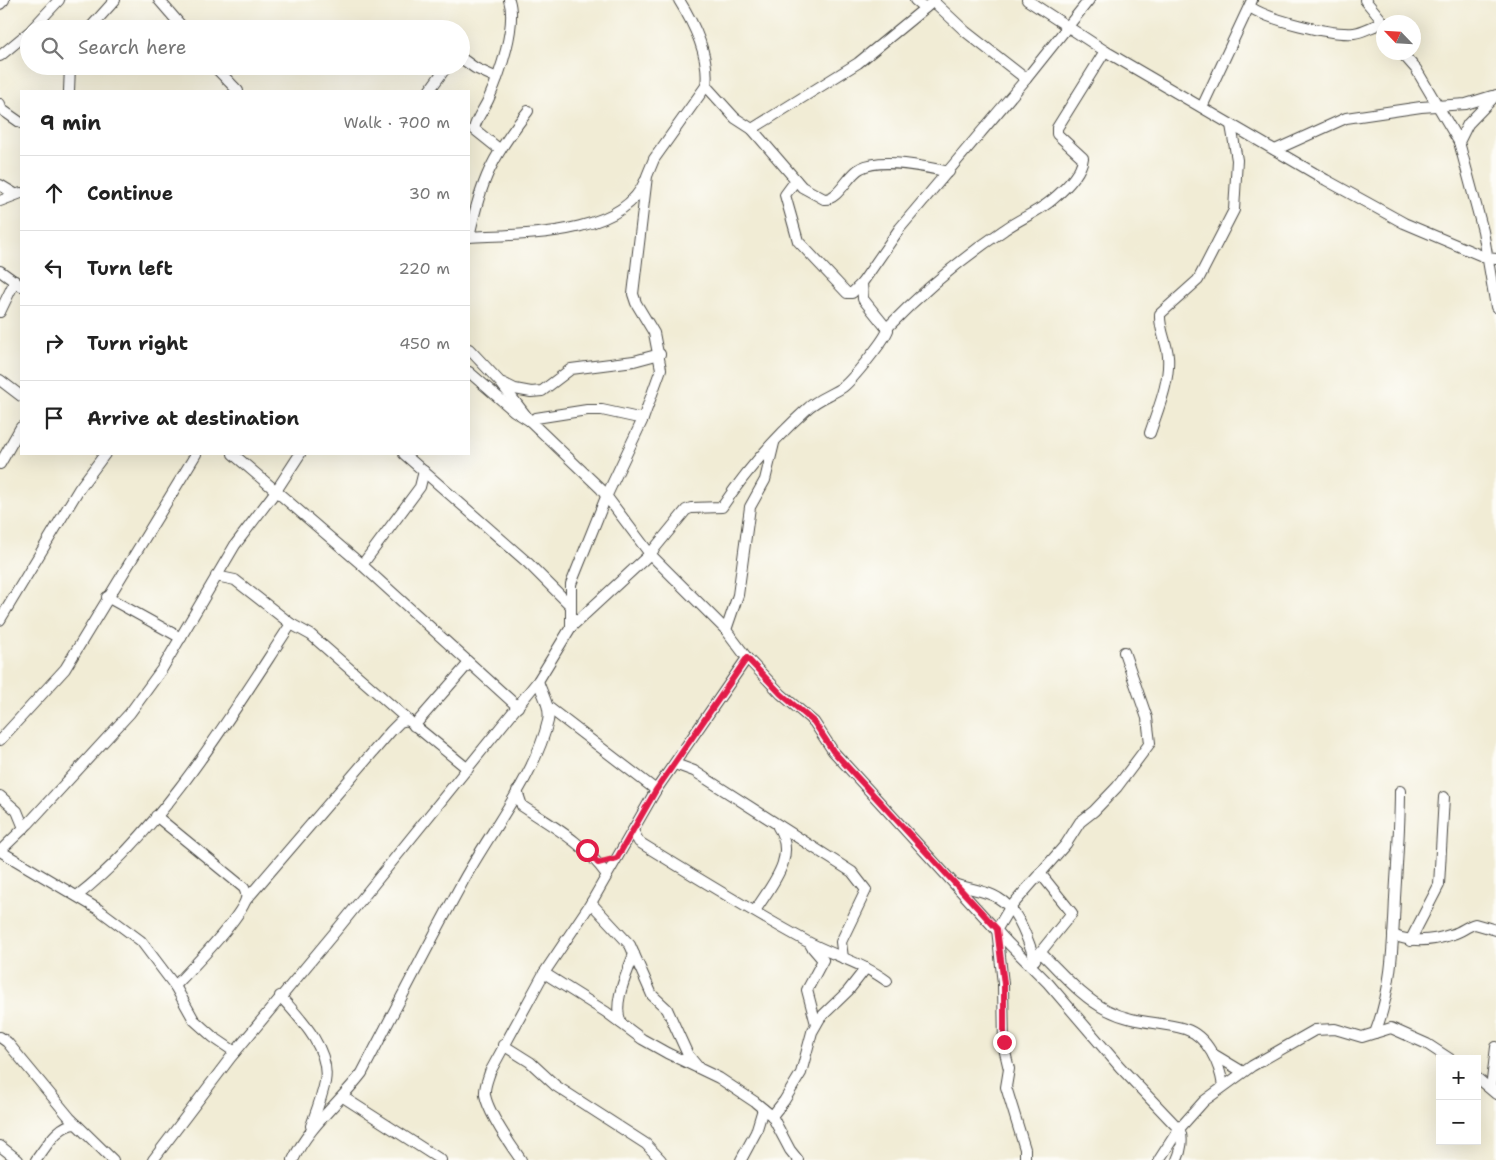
<!DOCTYPE html>
<meta charset="utf-8">
<style>
body{margin:0;font-family:"Shantell Sans",sans-serif;background:#f2f2f2;color:#222}
.controls{position:absolute;right:15px;bottom:15px;display:grid;overflow:hidden;border-radius:0px;box-shadow:0 5px 20px #0002}
.controls button{width:45px;height:45px;display:grid;place-items:center;padding:0;border:0;border-bottom:1px solid #e0e0e0;background:#fff;color:#222;font:25px sans-serif}
.compass{position:absolute;left:1376px;top:15px;width:45px;height:45px;border-radius:50%;background:#fff;box-shadow:0 5px 20px #0002;rotate:295deg}
.stop{position:absolute;width:15px;height:15px;margin:-11px;border:4px solid #e11d48;border-radius:50%;background:#fff}
.stop.end{background:#e11d48;border-color:#fff;box-shadow:0 1px 5px #0008}
.list{margin:0;padding:0;list-style:none}
h2{display:flex;justify-content:space-between;align-items:center;height:65px;margin:0;padding:0 20px;font-size:21px}
h2 small{font-size:16px;font-weight:400;color:#767676}
.list li{display:grid;grid-template-columns:32px 1fr auto;gap:15px;align-items:center;box-sizing:border-box;height:75px;padding:0 20px;border-top:1px solid #e0e0e0}
.list b{display:block;font-size:19px;white-space:nowrap}
.list em{font-size:16px;font-style:normal;color:#767676}
.icon{flex:none;width:28px;height:28px;fill:none;stroke:currentColor;stroke-width:2;stroke-linecap:round;stroke-linejoin:round}
.map{position:relative;flex:none;width:1496px;height:1160px;overflow:hidden}
.search{position:absolute;background:#fff;box-shadow:0 5px 20px #0002;left:20px;top:20px;width:450px;height:55px;display:flex;align-items:center;gap:12px;box-sizing:border-box;padding:0 18px;border-radius:28px;color:#767676;font-size:19px}
.panel{position:absolute;background:#fff;box-shadow:0 5px 20px #0002;left:20px;top:90px;width:450px;height:365px;border-radius:0px}
.map>svg:first-child{display:block}
</style>
<div class="map">
<svg width="1496" height="1160" viewBox="0 0 1496 1160">
<rect width="100%" height="100%" fill="#fdfcf7"/>
<filter id="ink" filterUnits="userSpaceOnUse"><feTurbulence type="fractalNoise" baseFrequency=".02" numOctaves="2"/><feDisplacementMap in="SourceGraphic" scale="10" xChannelSelector="R" yChannelSelector="G"/><feConvolveMatrix kernelMatrix="1 2 1 2 8 2 1 2 1" color-interpolation-filters="sRGB"/></filter>
<filter id="wash" filterUnits="userSpaceOnUse"><feTurbulence type="fractalNoise" baseFrequency=".0096" numOctaves="4" result="noise"/><feDisplacementMap in="SourceGraphic" scale="20" xChannelSelector="R" yChannelSelector="G"/><feGaussianBlur stdDeviation="1.12" result="paint"/><feColorMatrix in="noise" values="0 0 0 0 0 0 0 0 0 0 0 0 0 0 0 0 0 1.4 0 .05"/><feComposite in="paint" operator="in"/></filter>
<g filter="url(#wash)">
<rect width="100%" height="100%" fill="#f1ecd5"/>
</g>
<g filter="url(#ink)">
<g fill="none" stroke-linecap="round" stroke-linejoin="round">
<g stroke="#494844" stroke-width="12">
<g id="minor">
<path d="M159,0L184,29"/>
<path d="M915,0L925,8"/>
<path d="M1027,0L1105,51L1326,180L1404,223L1487,258L1496,259"/>
<path d="M933,1L966,32L1026,79"/>
<path d="M0,4L4,0"/>
<path d="M1250,7C1269,20 1330,35 1354,33C1364,32 1373,25 1384,23L1365,0"/>
<path d="M32,29L59,0"/>
<path d="M89,29L115,0"/>
<path d="M1401,52L1416,69L1459,142"/>
<path d="M0,56L29,32"/>
<path d="M461,58L475,68L497,78"/>
<path d="M214,66L238,91"/>
<path d="M706,86L735,118L752,129L802,187L824,199C839,200 848,174 861,168C882,157 927,167 949,172"/>
<path d="M69,91L70,66"/>
<path d="M429,91L447,66"/>
<path d="M1496,95L1468,124L1459,142L1483,231L1496,307"/>
<path d="M0,104L1,109L21,123"/>
<path d="M1202,107L1252,0"/>
<path d="M752,129L858,63L935,0"/>
<path d="M499,149L474,129C476,118 485,108 489,98C500,74 517,25 509,0"/>
<path d="M1275,150L1346,118L1421,107L1466,104L1492,96"/>
<path d="M796,180L785,195L798,241L847,293H852L862,283"/>
<path d="M0,185L15,194"/>
<path d="M0,201L21,193"/>
<path d="M469,237C520,234 622,237 645,181"/>
<path d="M469,237C481,180 492,157 528,111"/>
<path d="M0,271L21,286"/>
<path d="M0,312L15,281"/>
<path d="M887,328C923,291 962,258 1004,230C1019,219 1038,212 1052,200C1064,190 1081,174 1083,158L1057,134V128L1105,51"/>
<path d="M469,349L500,382L530,421L601,489L650,554L726,630L747,658L781,694L814,722L833,751L1009,944L1048,983L1120,1067L1179,1129C1184,1138 1181,1151 1177,1160"/>
<path d="M469,372L514,411L530,421L536,418L587,410H602L643,419"/>
<path d="M0,380L21,396"/>
<path d="M503,383L515,389L531,392L542,391L571,369L634,361L660,354"/>
<path d="M1150,433C1158,409 1170,382 1168,356C1167,342 1159,330 1160,314L1198,280L1234,210L1237,160L1231,125"/>
<path d="M233,454L362,565L518,707"/>
<path d="M404,454L528,563L570,605"/>
<path d="M0,464L21,427"/>
<path d="M362,565L420,487L424,471"/>
<path d="M216,576L235,580L291,624L311,635L408,720L468,769"/>
<path d="M107,597L181,638"/>
<path d="M0,620L79,489L105,454"/>
<path d="M571,627L650,554L686,510L691,508L722,507C746,471 775,438 807,409C817,399 831,395 843,387C852,380 884,341 888,330L863,299L862,283L900,228L1026,79L1089,0"/>
<path d="M726,630L738,595L750,507L765,480L774,443"/>
<path d="M548,707L656,790"/>
<path d="M414,726L469,663"/>
<path d="M0,740L65,669L196,454"/>
<path d="M675,764L694,771L852,872L866,890L841,942L843,958"/>
<path d="M517,791L522,806C554,827 584,843 607,875"/>
<path d="M0,796L17,811L24,828"/>
<path d="M156,816L244,888C246,892 247,895 246,899C240,919 191,969 175,986"/>
<path d="M633,831L639,842C694,876 749,910 806,941C832,955 863,963 887,981"/>
<path d="M0,851L28,824L130,713L162,669L235,545L276,491L300,454"/>
<path d="M0,851L98,909L141,941L175,986L194,1020L213,1037L235,1052"/>
<path d="M957,885C970,889 987,891 998,898C1019,910 1027,938 1035,960"/>
<path d="M77,896C163,829 231,715 291,624"/>
<path d="M246,900L391,731L400,722L408,720"/>
<path d="M591,903L630,945L652,995L667,1009L688,1055L698,1067"/>
<path d="M755,911C771,885 798,857 778,827"/>
<path d="M1393,935C1412,943 1433,941 1453,934C1461,932 1467,926 1475,924L1496,930"/>
<path d="M1410,941L1439,885L1444,797"/>
<path d="M811,946L823,960L807,990L816,1024"/>
<path d="M1041,953C1062,973 1081,997 1107,1010C1134,1024 1158,1021 1185,1029C1208,1036 1220,1065 1223,1086"/>
<path d="M1030,965L1072,913L1040,873"/>
<path d="M544,973L606,1012L642,1039L667,1053L719,1078L755,1102L772,1116L790,1150L798,1160"/>
<path d="M280,996C300,1018 331,1050 325,1082C322,1097 316,1112 311,1126"/>
<path d="M621,1023C612,1003 627,974 634,954"/>
<path d="M1375,1033C1392,990 1393,944 1395,898C1397,862 1400,827 1400,791"/>
<path d="M0,1037L7,1042L70,1118L113,1160"/>
<path d="M503,1045L530,1062L556,1086L646,1144L661,1160"/>
<path d="M1213,1054L1243,1072"/>
<path d="M1477,1078L1496,1094"/>
<path d="M1491,1089L1496,1047"/>
<path d="M343,1097L441,1160"/>
<path d="M772,1116L784,1101L801,1073L812,1032L820,1018L848,991L866,968"/>
<path d="M0,1146L18,1160"/>
<path d="M36,1160C46,1147 58,1124 76,1124"/>
<path d="M153,1160L231,1057L340,926L538,681L571,627V584L606,497L643,419L661,369L654,333L636,303L633,294L647,176L654,159L706,86C710,57 694,24 679,0"/>
<path d="M293,1160C309,1126 339,1103 362,1073C395,1010 427,947 461,885C488,834 535,777 548,721C551,707 542,694 538,681"/>
<path d="M521,1160C511,1146 488,1112 485,1095C484,1087 488,1079 490,1072L544,973L591,903L656,790L747,658"/>
<path d="M741,1160L756,1132L763,1109"/>
<path d="M1025,1160V1149L1006,1087L1009,1069L1004,1048L1003,984L997,929L1009,909L1066,844L1080,822L1094,811L1117,787L1150,743L1147,718L1124,652"/>
<path d="M1159,1160L1179,1129L1204,1101L1252,1066L1315,1030L1335,1029L1362,1037L1391,1028L1427,1044L1450,1059"/>
</g>
</g>
<use href="#minor" stroke="#fff" stroke-width="10"/>
</g>
</g>
<g fill="none" stroke-linecap="round" stroke-linejoin="round" filter="url(#ink)">
<path stroke="#e11d48" stroke-width="6" d="M587,850L598,863L617,858L656,790L747,658L781,694L814,722L833,751L997,929L1004,984V1042"/>
</g>
</svg>
<div class="controls">
<button>+</button>
<button>−</button>
</div>
<svg class="compass" viewBox="-18 -18 36 36"><path d="M0-13l5 13h-10z" fill="#e53935"/><path d="M0 13l5-13h-10z" fill="#767676"/></svg>
<div class="stop" style="left:587px;top:850px"></div>
<div class="stop end" style="left:1004px;top:1042px"></div>
<div class="search"><svg class="icon" aria-label="search" viewBox="0 0 24 24"><circle cx="10" cy="10" r="6"/><path d="M15 15l6 6"/></svg>Search here</div>
<section class="panel">
<h2>9 min<small>Walk · 700 m</small></h2>
<ul class="list">
<li><svg class="icon" aria-label="ahead" viewBox="0 0 24 24"><path d="M12 20V5M6 11l6-6 6 6"/></svg><div><b>Continue</b></div><em>30 m</em></li>
<li><svg class="icon" aria-label="left" viewBox="0 0 24 24"><path d="M17 20v-9H6M10 6l-5 5 5 5"/></svg><div><b>Turn left</b></div><em>220 m</em></li>
<li><svg class="icon" aria-label="right" viewBox="0 0 24 24"><path d="M7 20v-9h11M14 6l5 5-5 5"/></svg><div><b>Turn right</b></div><em>450 m</em></li>
<li><svg class="icon" aria-label="arrive" viewBox="0 0 24 24"><path d="M6 21V4h12l-3 4 3 4H6"/></svg><div><b>Arrive at destination</b></div></li>
</ul>
</section>
</div>
